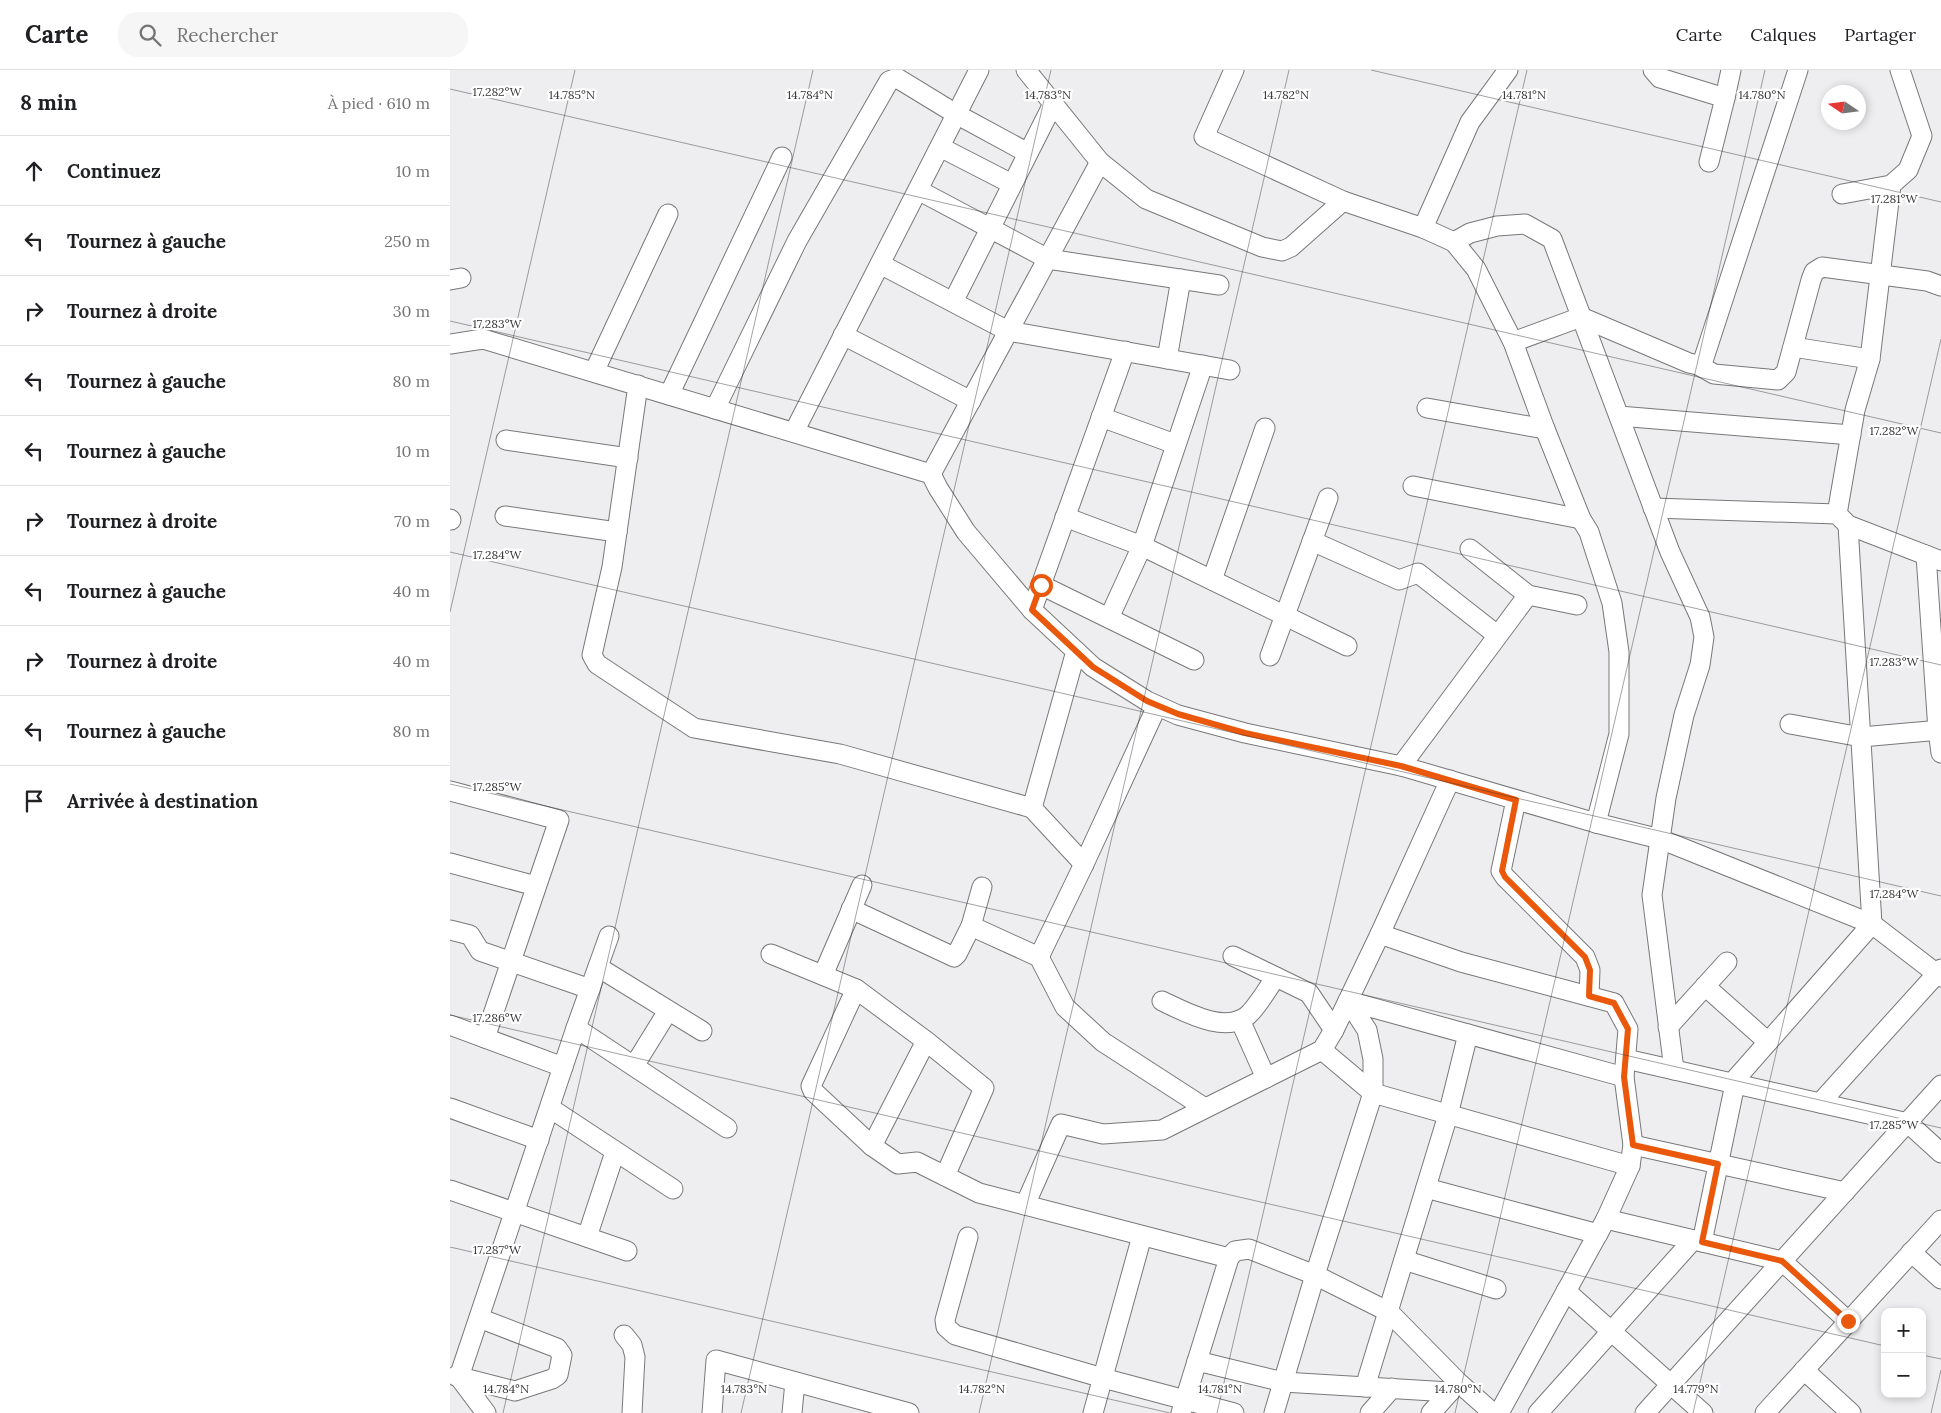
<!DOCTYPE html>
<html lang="fr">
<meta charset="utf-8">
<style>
body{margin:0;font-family:Lora,serif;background:#f6f6f6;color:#202124}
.controls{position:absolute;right:15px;bottom:15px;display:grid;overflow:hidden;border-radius:10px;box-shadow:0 2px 8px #0003}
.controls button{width:45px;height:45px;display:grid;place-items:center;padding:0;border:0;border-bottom:1px solid #e0e0e0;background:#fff;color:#202124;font:25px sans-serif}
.compass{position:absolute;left:1371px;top:15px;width:45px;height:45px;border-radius:50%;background:#fff;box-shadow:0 2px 8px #0003;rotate:283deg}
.stop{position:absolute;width:15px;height:15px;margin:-11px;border:4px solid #ea580c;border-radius:50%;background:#fff}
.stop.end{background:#ea580c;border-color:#fff;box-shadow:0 1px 5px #0008}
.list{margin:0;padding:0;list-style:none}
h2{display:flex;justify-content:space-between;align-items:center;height:65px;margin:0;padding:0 20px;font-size:21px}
h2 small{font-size:16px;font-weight:400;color:#757577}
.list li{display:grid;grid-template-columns:32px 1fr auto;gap:15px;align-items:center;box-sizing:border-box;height:70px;padding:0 20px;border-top:1px solid #e0e0e0}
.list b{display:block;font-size:19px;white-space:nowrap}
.list em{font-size:16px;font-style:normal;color:#757577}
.icon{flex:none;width:28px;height:28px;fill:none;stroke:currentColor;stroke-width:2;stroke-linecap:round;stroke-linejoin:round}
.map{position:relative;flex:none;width:1491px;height:1343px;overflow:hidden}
header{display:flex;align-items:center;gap:30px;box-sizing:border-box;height:70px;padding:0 25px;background:#fff;border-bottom:1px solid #e0e0e0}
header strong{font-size:24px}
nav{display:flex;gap:28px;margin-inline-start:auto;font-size:18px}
.search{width:350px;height:45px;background:#f6f6f6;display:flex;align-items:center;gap:12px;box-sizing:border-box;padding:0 18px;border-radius:20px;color:#757577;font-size:19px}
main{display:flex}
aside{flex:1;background:#fff}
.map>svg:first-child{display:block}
</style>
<header>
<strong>Carte</strong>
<div class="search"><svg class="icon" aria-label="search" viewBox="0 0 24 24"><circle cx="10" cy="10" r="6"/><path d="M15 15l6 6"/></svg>Rechercher</div>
<nav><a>Carte</a><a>Calques</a><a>Partager</a></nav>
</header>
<main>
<aside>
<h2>8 min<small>À pied · 610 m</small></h2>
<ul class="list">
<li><svg class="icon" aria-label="ahead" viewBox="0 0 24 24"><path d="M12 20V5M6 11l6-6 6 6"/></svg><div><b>Continuez</b></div><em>10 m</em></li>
<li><svg class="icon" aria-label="left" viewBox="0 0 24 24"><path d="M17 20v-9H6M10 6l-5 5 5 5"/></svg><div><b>Tournez à gauche</b></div><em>250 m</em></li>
<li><svg class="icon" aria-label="right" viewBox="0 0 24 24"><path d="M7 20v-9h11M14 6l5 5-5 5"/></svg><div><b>Tournez à droite</b></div><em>30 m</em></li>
<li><svg class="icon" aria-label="left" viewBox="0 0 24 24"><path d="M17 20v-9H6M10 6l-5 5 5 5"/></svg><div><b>Tournez à gauche</b></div><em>80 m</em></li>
<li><svg class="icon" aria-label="left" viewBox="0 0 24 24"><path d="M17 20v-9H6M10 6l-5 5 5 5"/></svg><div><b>Tournez à gauche</b></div><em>10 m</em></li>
<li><svg class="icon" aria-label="right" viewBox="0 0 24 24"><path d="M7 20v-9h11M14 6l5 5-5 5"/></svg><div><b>Tournez à droite</b></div><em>70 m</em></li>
<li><svg class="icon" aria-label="left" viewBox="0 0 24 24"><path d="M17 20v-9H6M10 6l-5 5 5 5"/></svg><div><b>Tournez à gauche</b></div><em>40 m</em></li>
<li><svg class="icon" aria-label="right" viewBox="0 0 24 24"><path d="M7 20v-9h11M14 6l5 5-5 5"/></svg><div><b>Tournez à droite</b></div><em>40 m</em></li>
<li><svg class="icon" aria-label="left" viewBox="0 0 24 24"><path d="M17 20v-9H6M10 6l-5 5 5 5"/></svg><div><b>Tournez à gauche</b></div><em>80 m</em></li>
<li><svg class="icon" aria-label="arrive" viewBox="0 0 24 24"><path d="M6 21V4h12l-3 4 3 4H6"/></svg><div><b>Arrivée à destination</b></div></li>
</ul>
</aside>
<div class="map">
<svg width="1491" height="1343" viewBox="0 0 1491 1343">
<rect width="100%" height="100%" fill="#eeeef0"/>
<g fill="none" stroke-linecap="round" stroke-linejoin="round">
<g stroke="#787879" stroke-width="21">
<g id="minor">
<path d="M576,0L650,92L696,129L812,177L832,181L841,177L893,131"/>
<path d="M784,0L754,67L893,131L973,158L1004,172L1026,199L1063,272L1095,359L1131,449L1139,462L1162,533L1169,582V664L1146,753"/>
<path d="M1203,0L1210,8L1275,28L1259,92"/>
<path d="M1275,28L1281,0"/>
<path d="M490,77L562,114"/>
<path d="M468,120L598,189L769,215"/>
<path d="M1392,124L1441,115L1458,100L1472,66L1450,0"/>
<path d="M973,158L1020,52L1058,0"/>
<path d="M1004,172L1020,163L1047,156L1075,154L1102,169L1220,482L1250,547L1254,567L1250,595L1234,645L1216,728L1202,825L1224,1000"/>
<path d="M430,194L558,261L780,300"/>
<path d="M0,210L11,208"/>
<path d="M503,232L603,34"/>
<path d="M393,265L521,331"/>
<path d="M1063,272L1131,247L1239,293L1248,295L1253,291L1348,0"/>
<path d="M0,274L33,269L481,404L488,418L516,462L582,540L643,597L697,631L728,645L795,663L951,696L1146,753L1210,769L1422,854L1491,907"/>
<path d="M1343,277L1420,289"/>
<path d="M717,289L731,209"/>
<path d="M1248,295L1264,304L1328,310L1336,302L1361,210L1364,202L1372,197L1477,211L1491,216"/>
<path d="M144,302L218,144"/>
<path d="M188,315L162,497L142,585L147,594L244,658L390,684L582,738L634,794"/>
<path d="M219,325L332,87"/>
<path d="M977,338L1095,359"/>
<path d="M265,339L347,171L439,11L447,8L506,44L578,83"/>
<path d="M1169,346L1401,365"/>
<path d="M651,347L725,374"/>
<path d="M344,362L529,0"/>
<path d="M56,370L178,388"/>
<path d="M481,404L650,92"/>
<path d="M963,416L1131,449"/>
<path d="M1203,438L1387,444L1398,455L1491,491"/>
<path d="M1387,444L1405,340L1420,289L1441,115"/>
<path d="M55,446L167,462"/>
<path d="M615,447L692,476L897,576"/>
<path d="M0,449L1,450"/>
<path d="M862,471L949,510L968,503L1047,565"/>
<path d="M1020,479L1078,525L1127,535"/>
<path d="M1476,485L1488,660L1491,683"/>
<path d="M762,510L815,358"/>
<path d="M591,515L744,590"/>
<path d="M582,540L675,281"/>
<path d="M659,548L692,476L753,295"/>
<path d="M820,586L878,428"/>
<path d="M1340,654L1411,667L1491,660"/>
<path d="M951,696L1078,525"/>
<path d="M0,721L109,750L35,968"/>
<path d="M1066,730L1051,801L1055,807L1135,887L1140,900L1139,926"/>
<path d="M582,738L626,581"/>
<path d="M0,793L86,816"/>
<path d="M401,839L504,887L507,884L521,856L532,817"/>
<path d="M521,856L589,887L615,937L653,972L755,1038"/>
<path d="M0,860L20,865L30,881L140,919"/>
<path d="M930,864L1011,892L1164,933L1178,959L1174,1007L1183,1075L1180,1096L1156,1149L1049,1343"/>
<path d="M321,884L406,919L476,971L534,1018L495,1106"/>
<path d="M783,886L859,923L884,960"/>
<path d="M589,887L634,794L707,636"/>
<path d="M148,897L252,961"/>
<path d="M373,905L412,815"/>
<path d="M1255,916L1318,972"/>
<path d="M406,919L361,1016L363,1021L422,1076L448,1094L467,1092L529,1123L779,1188"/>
<path d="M712,931C735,942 780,967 801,942C811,931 818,918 826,907"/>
<path d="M790,950L816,1008"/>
<path d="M0,955L113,997"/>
<path d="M1218,957L1277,892"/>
<path d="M126,958L277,1058"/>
<path d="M872,980L923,1023L1180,1096"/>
<path d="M1176,989L1458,1053L1491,1083"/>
<path d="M184,996L218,941"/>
<path d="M1282,1013L1422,854L1398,455"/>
<path d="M1370,1033L1491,899"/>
<path d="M0,1038L89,1070"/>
<path d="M100,1038L223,1119"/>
<path d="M1183,1075L1395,1122"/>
<path d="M422,1076L476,971"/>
<path d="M976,1118L1148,1164"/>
<path d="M0,1120L177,1181"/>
<path d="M575,1135L611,1054L653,1064L712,1060L872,980L884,960L930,864L1000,710"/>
<path d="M1156,1149L1332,1191L1398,1251"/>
<path d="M137,1167L165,1082"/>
<path d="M518,1167L495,1250L496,1257L505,1265L653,1308L784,1343"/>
<path d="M1252,1172L1285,1014"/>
<path d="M1461,1182L1491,1209"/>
<path d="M954,1190L1046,1219"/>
<path d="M1116,1221L1253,1343"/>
<path d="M174,1265L182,1275L185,1287L182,1343"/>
<path d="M747,1291L833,1312L1000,1322"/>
<path d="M1354,1300L1401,1343"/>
<path d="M6,1306L65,1321L102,1309L108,1305L112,1285L107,1278L29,1248"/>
<path d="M915,1317L998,1045L1018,964"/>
<path d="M36,1343L9,1307L126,958L159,866"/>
<path d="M262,1343L266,1290L459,1343"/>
<path d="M342,1343L345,1312"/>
<path d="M643,1343L692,1166"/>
<path d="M731,1343L779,1188L785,1181L799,1179L865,1205L939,1242L1008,1312L1043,1343"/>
<path d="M824,1343L865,1205L923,1023V989L917,960L898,931L1174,1007"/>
<path d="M920,1343L942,1318"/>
<path d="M981,1343L1006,1315"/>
<path d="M1088,1343L1243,1170"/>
<path d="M1195,1343L1491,1015"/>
<path d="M1315,1343L1491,1150"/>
</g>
</g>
<use href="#minor" stroke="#fff" stroke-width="19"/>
</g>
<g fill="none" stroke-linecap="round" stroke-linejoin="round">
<path stroke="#ea580c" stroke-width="6" d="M591,515L582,540L643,597L697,631L728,644L795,663L951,696L1066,730L1052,801L1055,807L1135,887L1140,900L1139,926L1164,933L1178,959L1174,1007L1183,1075L1268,1094L1252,1172L1332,1191L1398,1251"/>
</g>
<path fill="none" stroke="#363637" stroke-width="1" stroke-opacity="0.45" d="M921,0L1491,132M0,19L1491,363M0,251L1491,595M0,482L1491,826M0,542L125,0M0,714L1491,1058M0,945L1435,1276M0,1177L720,1343M1472,1285L1491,1289M53,1343L363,0M291,1343L601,0M529,1343L839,0M767,1343L1077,0M1005,1343L1315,0M1243,1343L1491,269M1481,1343L1491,1300"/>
<g font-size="12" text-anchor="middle" fill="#363637" stroke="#fff" stroke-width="4.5" stroke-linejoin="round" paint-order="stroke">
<text x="47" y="26">17.282°W</text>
<text x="122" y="29">14.785°N</text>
<text x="360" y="29">14.784°N</text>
<text x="598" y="29">14.783°N</text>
<text x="1074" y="29">14.781°N</text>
<text x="836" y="29">14.782°N</text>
<text x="1312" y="29">14.780°N</text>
<text x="1444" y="133">17.281°W</text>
<text x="47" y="258">17.283°W</text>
<text x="1444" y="365">17.282°W</text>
<text x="47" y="489">17.284°W</text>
<text x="1444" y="596">17.283°W</text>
<text x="47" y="721">17.285°W</text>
<text x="1444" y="828">17.284°W</text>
<text x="47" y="952">17.286°W</text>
<text x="1444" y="1059">17.285°W</text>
<text x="47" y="1184">17.287°W</text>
<text x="56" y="1323">14.784°N</text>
<text x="294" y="1323">14.783°N</text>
<text x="532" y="1323">14.782°N</text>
<text x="770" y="1323">14.781°N</text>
<text x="1008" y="1323">14.780°N</text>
<text x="1246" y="1323">14.779°N</text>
</g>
</svg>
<div class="controls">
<button>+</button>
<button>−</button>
</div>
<svg class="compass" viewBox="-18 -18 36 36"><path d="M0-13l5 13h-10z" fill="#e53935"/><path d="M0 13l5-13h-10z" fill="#757577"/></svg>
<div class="stop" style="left:591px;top:515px"></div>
<div class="stop end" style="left:1398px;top:1251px"></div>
</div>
</main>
